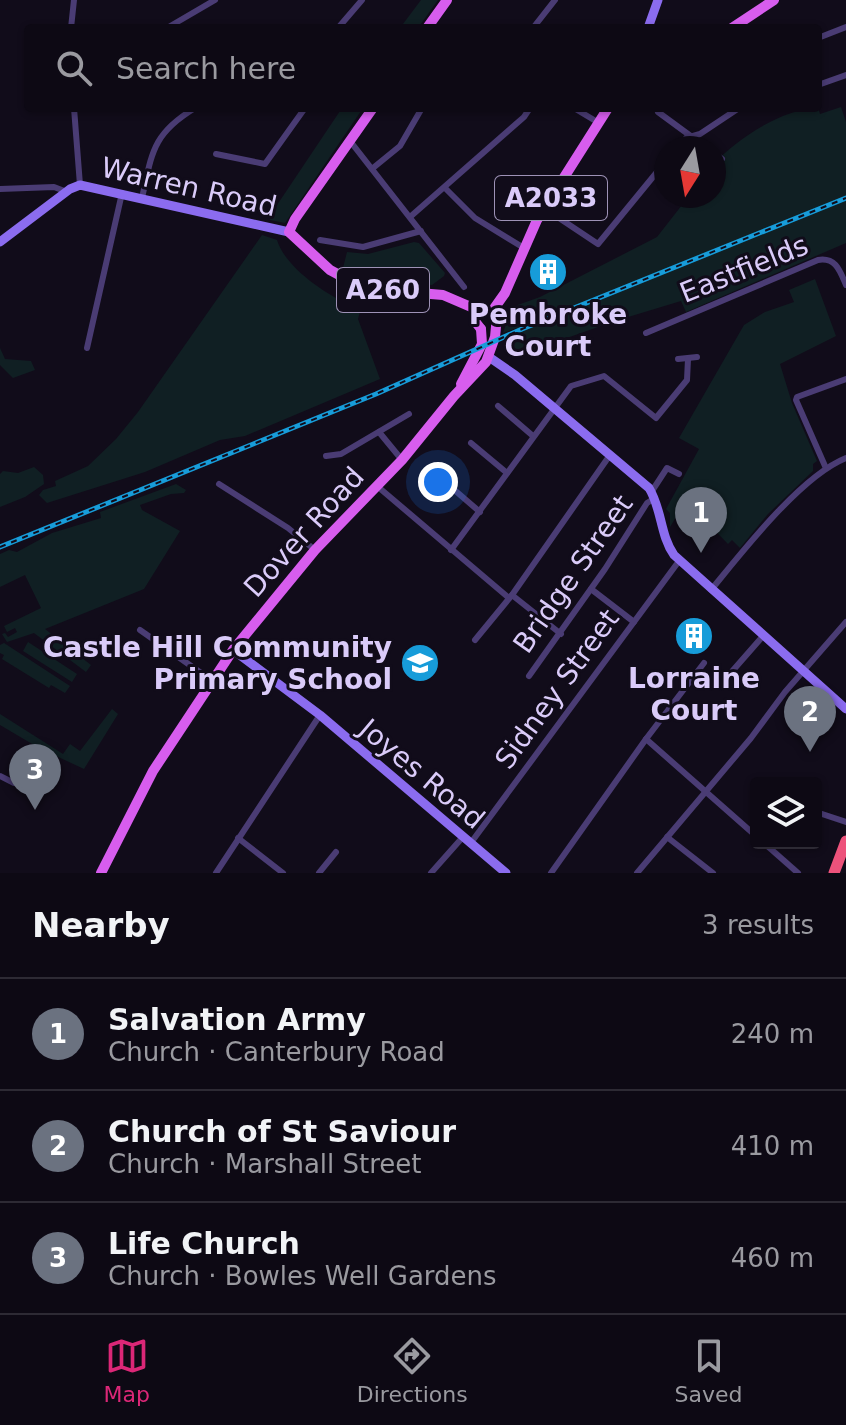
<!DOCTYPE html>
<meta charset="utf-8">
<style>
body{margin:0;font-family:"DejaVu Sans",sans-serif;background:#16121d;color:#f1f3f6}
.controls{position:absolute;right:24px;bottom:24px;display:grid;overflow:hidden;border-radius:8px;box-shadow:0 2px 6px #0004}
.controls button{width:72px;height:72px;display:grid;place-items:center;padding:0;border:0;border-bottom:2px solid #2d2a34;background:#0d0914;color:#f1f3f6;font:40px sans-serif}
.compass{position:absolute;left:654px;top:136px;width:72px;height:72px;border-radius:50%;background:#0d0914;box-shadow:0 2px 6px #0004;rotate:191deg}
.you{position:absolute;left:438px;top:482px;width:28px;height:28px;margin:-20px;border:6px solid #fff;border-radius:50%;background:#1a73e8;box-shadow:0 0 0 12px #1a73e833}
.badge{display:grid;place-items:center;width:52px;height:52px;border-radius:50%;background:#db2777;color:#fff;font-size:26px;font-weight:700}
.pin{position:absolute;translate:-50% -66px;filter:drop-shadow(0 2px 4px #0008)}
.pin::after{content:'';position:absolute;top:42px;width:28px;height:24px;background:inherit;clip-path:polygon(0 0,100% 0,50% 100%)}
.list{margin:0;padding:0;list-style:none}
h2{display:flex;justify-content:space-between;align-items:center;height:104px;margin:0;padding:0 32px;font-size:34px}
h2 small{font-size:26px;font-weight:400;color:#9a9aa0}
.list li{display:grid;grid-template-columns:52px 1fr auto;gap:24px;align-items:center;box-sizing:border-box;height:112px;padding:0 32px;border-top:2px solid #2d2a34}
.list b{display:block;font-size:30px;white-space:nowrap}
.list p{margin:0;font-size:26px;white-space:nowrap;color:#9a9aa0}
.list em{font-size:26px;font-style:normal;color:#9a9aa0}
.icon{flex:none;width:44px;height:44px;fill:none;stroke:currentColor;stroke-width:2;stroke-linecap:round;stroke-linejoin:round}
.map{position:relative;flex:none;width:846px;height:873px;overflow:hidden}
.search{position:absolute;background:#0d0914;box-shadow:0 2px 6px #0004;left:24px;right:24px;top:24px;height:88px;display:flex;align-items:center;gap:20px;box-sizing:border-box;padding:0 28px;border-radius:8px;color:#9a9aa0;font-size:30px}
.sheet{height:440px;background:#0d0914}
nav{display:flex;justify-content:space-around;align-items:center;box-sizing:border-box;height:112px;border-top:2px solid #2d2a34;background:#0d0914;font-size:22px;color:#9a9aa0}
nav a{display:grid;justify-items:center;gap:4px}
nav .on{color:#db2777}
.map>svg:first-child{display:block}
</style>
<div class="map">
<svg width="846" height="873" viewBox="0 0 846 873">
<rect width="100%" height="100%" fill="#110c1a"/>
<g fill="#101f23">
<path d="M421,0H438L418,28H400Z"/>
<path d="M841,107L846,122V243L686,312L681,301L615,321L510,358L517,328L503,333L512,307L540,297L657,237L689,196H714V164C736,139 784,108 818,108L820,114Z"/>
<path d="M342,108H363L285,223L270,220L271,214Z"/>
<path d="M262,235L277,240C285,267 325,294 350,305L360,301L362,304L358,319L380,379L245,436L220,440L145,472L47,503L39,495L43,490L56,486L55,481L88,466L116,439L138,412Z"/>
<path d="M414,242L419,243L445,273L444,276L432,285L386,283L360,277L343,268L347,252L368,254Z"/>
<path d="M815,279L836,336L780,364L792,403L817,461L813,464V471L768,514L740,548L732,540L728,544L686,501L670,527V513L666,509L699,449L679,438L744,325L765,312L794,302L789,290Z"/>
<path d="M0,348L5,359L31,361L35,370L13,378L0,365Z"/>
<path d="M34,467L43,475L44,484L25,497L0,507V474L3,471L18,473Z"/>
<path d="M176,484L186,490L184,493L171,494L140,505L142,510L180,531L144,589L45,629L91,665L86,672L34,633L7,642L2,634L5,633L8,637L17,632L15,628L7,632L4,626L41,608L25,575L0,587V554L9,550L17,552L52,533L101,518L100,512Z"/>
<path d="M28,642L77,674L72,682L23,651Z"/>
<path d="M4,643L70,686L65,693L51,685L49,688L2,659L4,655L0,653V645Z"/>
<path d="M112,709L118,714L84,769L39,748L0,725V714L63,754L70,744L80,751Z"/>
</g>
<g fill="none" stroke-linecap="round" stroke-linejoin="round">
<g stroke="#4a3c74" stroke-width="6">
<path d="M71,28L74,0"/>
<path d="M167,28L215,0"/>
<path d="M338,28L362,0"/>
<path d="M533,28L555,0"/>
<path d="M818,38L846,27"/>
<path d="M818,85L846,75"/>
<path d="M74,108L80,185"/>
<path d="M574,108L599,123"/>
<path d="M658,112L707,148"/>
<path d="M350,141L464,287"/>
<path d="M676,148L686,138L700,134L739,108"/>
<path d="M714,153L722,159"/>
<path d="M216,154L265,164L305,108"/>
<path d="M373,168L400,146L422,108"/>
<path d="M445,188L475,218L524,248"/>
<path d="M0,189L54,187L67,192"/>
<path d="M142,198C152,153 152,134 195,108"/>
<path d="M544,208L598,244L666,161"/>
<path d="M410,217L524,117L530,108"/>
<path d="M320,240L363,247L421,231"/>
<path d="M646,333L818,260C836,257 840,271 846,285"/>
<path d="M87,348L122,193"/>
<path d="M678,359L697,357"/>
<path d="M498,406L533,436"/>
<path d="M379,432L402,460"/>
<path d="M471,443L507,473"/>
<path d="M326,456L341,454L409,414"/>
<path d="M825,466L796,400L797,397L846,379"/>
<path d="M444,481L480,512"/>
<path d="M219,484L288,528L315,550"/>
<path d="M377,486L509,598"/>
<path d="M652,491L667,468L679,474"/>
<path d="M451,550L571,386L604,376L656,418L687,380L688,359"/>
<path d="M591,589L634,622"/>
<path d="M711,590C743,551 801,476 846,458"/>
<path d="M512,595L561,634"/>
<path d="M140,630L211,680"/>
<path d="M475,640L512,595L610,455"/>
<path d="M529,676L605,569L647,503L655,498"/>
<path d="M728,676L763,636"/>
<path d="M646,739L756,836"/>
<path d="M0,776L14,783"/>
<path d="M816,812L846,822"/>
<path d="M667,837L713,873"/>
<path d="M238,838L283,873"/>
<path d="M764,843L798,873"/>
<path d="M470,844L679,561"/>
<path d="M216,873L320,715"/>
<path d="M319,873L336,852"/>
<path d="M431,873L462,838"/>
<path d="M551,873L646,739L704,663"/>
<path d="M637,873L751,738L785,692L846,622"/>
</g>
<g stroke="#8b6cef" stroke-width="9">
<path d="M648,28L658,0"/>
<path d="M0,242L70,189L80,185L289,232"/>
<path d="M489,357L515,375L649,488C662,509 660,535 674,555L846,709"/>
<path d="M233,650L320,715L506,873"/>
</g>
<g stroke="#d75dee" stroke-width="10">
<path d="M427,28L447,0"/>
<path d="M732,28L774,0"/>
<path d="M373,108L295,219L289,232L330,270L356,284L371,289L443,295L478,310"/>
<path d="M478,310L474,320L481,329"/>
<path d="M493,310L505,293L537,220L608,108"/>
<path d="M461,384L482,344L481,329"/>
<path d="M101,873L153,771L233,650L315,550L402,460L454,396L486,362L495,337L497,316L493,310"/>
</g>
<path stroke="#ed527b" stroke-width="11" d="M834,873L846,841"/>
<g stroke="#179cd9" stroke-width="5">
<path id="rail" d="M0,547L376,394L522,329L846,198"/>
</g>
<use href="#rail" stroke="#110c1a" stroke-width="2" stroke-dasharray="6" stroke-linecap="butt"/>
</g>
<defs>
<g id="building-disc" transform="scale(2)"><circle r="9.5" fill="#179cd9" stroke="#110c1a"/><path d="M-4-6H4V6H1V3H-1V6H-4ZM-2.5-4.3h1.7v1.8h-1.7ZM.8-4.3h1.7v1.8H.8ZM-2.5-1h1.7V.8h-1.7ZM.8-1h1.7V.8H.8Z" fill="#fff"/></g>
<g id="school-disc" transform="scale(2)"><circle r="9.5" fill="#179cd9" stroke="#110c1a"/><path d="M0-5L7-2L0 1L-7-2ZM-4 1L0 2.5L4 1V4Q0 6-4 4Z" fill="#fff"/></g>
</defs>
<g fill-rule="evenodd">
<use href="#building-disc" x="548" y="272"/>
<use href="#building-disc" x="694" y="636"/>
<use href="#school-disc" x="420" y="663"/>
</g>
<g text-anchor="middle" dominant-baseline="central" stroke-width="6" stroke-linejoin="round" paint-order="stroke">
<g fill="#110c1a" stroke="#9e92b6" stroke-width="2">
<rect x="495" y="176" width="112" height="44" rx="6"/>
<rect x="337" y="268" width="92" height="44" rx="6"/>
</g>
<g font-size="26" font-weight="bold" fill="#dacbf9">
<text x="551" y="198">A2033</text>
<text x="383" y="290">A260</text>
</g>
<g font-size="28" fill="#dacbf9" stroke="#110c1a">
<text transform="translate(189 187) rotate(13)">Warren Road</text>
<text transform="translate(744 269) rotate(-22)">Eastfields</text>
<text transform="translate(304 532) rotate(-48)">Dover Road</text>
<text transform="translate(573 574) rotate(-55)">Bridge Street</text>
<text transform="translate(557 689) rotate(-54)">Sidney Street</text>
<text transform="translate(422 774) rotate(40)">Joyes Road</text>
</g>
<g font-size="28" font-weight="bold" fill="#dacbf9" stroke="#110c1a">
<text x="548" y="314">Pembroke<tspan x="548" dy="32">Court</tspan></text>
<text x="392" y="647" text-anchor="end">Castle Hill Community<tspan x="392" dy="32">Primary School</tspan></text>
<text x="694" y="678">Lorraine<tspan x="694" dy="32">Court</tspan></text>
</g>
</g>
</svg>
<div class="controls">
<button><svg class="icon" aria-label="layers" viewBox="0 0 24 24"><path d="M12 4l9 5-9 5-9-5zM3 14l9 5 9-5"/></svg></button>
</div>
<svg class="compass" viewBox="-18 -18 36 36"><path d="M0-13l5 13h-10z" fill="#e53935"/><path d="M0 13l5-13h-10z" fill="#9a9aa0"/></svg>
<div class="you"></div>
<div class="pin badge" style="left:701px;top:553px;background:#6b7280">1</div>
<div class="pin badge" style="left:810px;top:752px;background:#6b7280">2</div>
<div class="pin badge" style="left:35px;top:810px;background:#6b7280">3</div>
<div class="search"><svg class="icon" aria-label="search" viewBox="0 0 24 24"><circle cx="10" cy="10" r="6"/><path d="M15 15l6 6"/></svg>Search here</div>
</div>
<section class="sheet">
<h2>Nearby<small>3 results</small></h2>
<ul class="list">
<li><span class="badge" style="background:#6b7280">1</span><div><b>Salvation Army</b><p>Church · Canterbury Road</p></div><em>240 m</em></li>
<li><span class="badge" style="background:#6b7280">2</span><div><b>Church of St Saviour</b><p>Church · Marshall Street</p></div><em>410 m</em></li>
<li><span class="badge" style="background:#6b7280">3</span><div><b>Life Church</b><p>Church · Bowles Well Gardens</p></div><em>460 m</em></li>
</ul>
</section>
<nav>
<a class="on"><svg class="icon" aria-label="map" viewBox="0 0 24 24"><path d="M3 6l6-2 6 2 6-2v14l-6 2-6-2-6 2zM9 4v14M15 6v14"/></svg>Map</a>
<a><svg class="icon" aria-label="directions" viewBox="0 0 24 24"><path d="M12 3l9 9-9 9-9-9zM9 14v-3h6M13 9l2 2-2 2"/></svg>Directions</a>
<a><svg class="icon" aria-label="saved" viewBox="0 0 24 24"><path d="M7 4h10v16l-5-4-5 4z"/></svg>Saved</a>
</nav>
